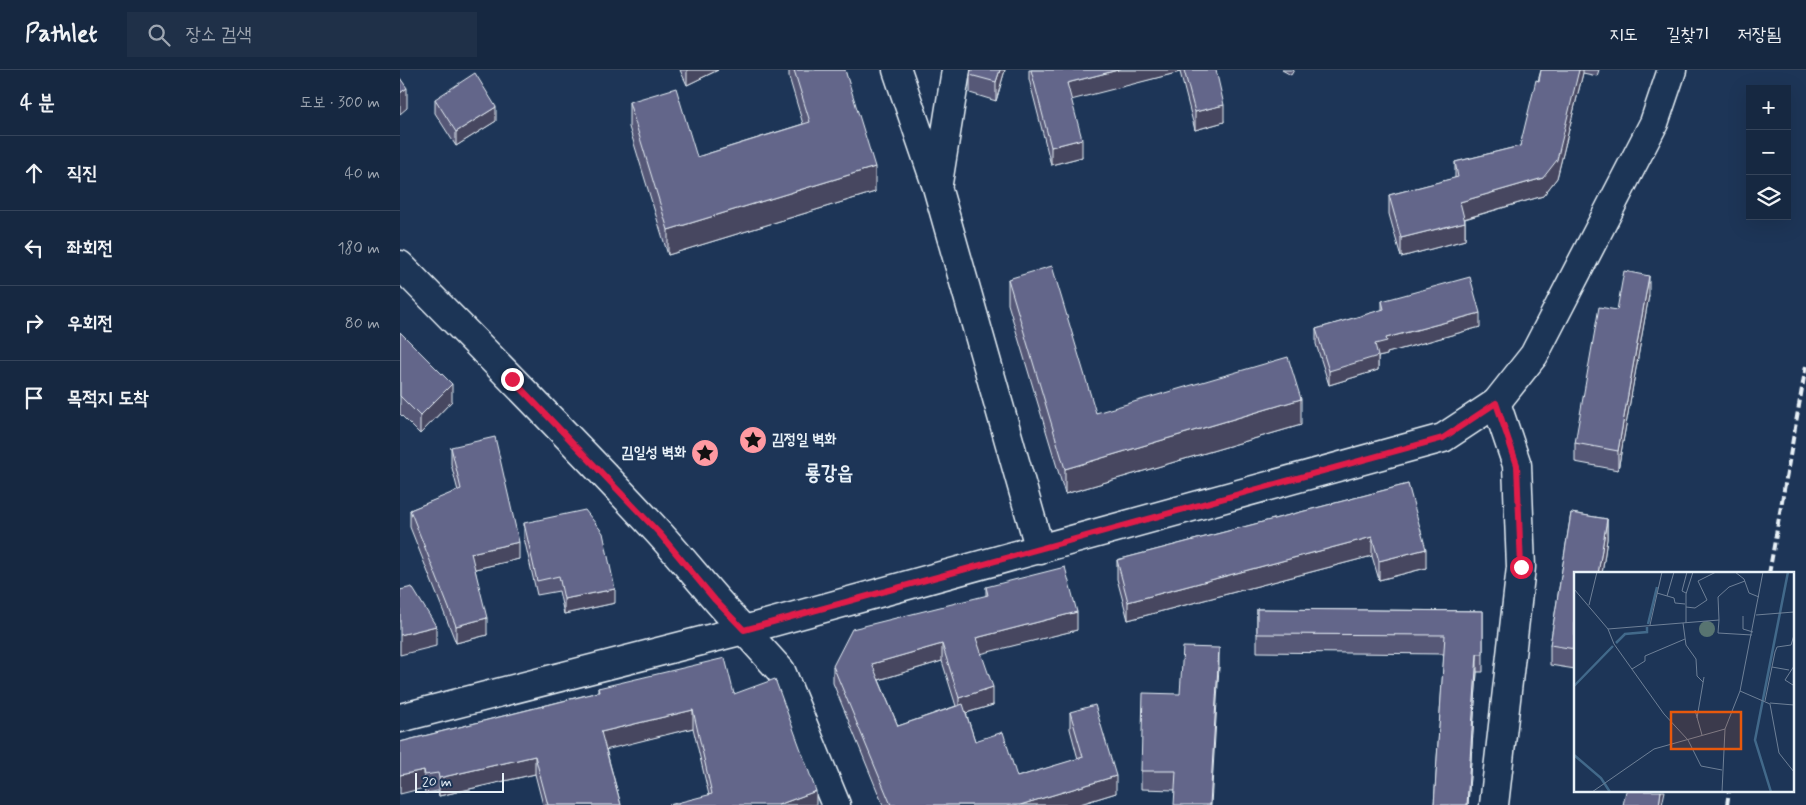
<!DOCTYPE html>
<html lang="ko">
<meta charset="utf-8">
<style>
body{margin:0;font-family:Mynerve,"Poor Story",sans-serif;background:#1f3048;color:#f1f3f6}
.controls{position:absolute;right:15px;top:15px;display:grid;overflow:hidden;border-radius:0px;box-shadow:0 5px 20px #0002}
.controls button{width:45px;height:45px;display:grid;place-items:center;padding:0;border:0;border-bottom:1px solid #35445a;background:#162841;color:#f1f3f6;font:25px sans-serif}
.scale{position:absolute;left:15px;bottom:12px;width:89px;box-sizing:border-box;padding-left:5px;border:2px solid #e8f1f8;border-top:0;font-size:14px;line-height:18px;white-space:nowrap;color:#e8f1f8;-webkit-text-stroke:4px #1d3557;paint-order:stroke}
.stop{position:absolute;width:15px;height:15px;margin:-11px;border:4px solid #e11d48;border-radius:50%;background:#fff}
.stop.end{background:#e11d48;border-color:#fff;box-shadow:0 1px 5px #0008}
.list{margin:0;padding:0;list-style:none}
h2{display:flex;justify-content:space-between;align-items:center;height:65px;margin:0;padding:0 20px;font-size:21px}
h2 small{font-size:16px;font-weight:400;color:#9ea6b1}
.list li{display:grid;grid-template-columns:32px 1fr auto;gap:15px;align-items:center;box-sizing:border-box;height:75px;padding:0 20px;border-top:1px solid #35445a}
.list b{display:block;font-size:19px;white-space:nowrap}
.list em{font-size:16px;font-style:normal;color:#9ea6b1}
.icon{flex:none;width:28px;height:28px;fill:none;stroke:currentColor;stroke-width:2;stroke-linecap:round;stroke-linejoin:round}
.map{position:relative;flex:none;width:1406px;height:735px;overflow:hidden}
header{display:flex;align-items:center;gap:30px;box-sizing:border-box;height:70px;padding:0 25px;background:#162841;border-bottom:1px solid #35445a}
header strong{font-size:24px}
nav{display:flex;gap:28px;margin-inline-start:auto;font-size:18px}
.search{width:350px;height:45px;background:#1f3048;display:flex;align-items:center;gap:12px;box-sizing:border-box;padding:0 18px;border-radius:0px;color:#9ea6b1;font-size:19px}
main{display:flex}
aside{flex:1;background:#162841}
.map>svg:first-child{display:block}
</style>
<header>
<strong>Pathlet</strong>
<div class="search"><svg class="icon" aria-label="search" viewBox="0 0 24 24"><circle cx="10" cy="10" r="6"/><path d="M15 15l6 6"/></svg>장소 검색</div>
<nav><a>지도</a><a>길찾기</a><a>저장됨</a></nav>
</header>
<main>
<aside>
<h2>4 분<small>도보 · 300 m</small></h2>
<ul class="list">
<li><svg class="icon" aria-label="ahead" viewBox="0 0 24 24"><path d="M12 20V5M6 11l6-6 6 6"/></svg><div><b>직진</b></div><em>40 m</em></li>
<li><svg class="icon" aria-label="left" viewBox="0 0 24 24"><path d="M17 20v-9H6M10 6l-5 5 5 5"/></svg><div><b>좌회전</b></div><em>180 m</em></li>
<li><svg class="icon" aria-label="right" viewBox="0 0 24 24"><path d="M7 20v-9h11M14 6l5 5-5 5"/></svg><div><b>우회전</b></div><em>80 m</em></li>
<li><svg class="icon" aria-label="arrive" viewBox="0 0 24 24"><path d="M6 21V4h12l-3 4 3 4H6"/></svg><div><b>목적지 도착</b></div></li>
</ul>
</aside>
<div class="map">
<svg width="1406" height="735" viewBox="0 0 1406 735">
<rect width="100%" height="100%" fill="#1d3557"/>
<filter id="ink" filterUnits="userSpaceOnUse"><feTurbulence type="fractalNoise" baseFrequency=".02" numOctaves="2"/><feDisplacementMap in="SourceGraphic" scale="10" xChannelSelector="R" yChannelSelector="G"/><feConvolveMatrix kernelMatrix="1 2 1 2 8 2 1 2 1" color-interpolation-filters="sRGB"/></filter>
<g filter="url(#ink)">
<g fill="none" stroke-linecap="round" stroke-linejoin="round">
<g stroke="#e8f1f8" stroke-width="31">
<g id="minor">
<path d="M497,0L537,117L640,480"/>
<path d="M538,113L556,0"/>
<path d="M344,560L381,601L436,735"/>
<path d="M1094,735L1121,497L1117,395L1096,333"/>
</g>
</g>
<g stroke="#e8f1f8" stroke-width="31">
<g id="major">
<path d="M0,195C87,284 175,372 259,463C288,495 314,529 344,560"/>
<path d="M0,648L344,560L1043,368L1096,333L1134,285L1254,53L1272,0"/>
</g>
</g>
<use href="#minor" stroke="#1d3557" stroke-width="28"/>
<use href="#major" stroke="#1d3557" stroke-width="28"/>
<g stroke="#e8f1f8" stroke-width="4" stroke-dasharray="8 4" stroke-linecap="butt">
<path d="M1369,504L1406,296"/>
<path d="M1327,735L1329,721"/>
</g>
</g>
<g fill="#565877" stroke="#e8f1f8" fill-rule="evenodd">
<path d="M280,0H318L287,15Z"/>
<path d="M389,0H445L475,122L268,185L229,57V32L297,87L403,54L389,7Z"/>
<path d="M605,0L596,31L570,23V5Z"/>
<path d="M629,0H816L824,52L795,60L780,2L671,29L682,87L651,95L629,9Z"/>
<path d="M882,0H894L891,5Z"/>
<path d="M1141,0H1199L1197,6L1183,3L1157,108L1143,126L1065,149V170L1001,187L989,144V125L1055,108V92L1120,76Z"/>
<path d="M35,29L96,51L56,76L35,43Z"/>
<path d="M608,209L696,343L901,355L665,424L608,234Z"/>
<path d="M1249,225L1218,400L1175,392V373L1217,240Z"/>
<path d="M982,231L1080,257L987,283V285L978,287V300L929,315L916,274V259L982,240Z"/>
<path d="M0,262L52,331L20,364L0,344Z"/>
<path d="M51,377L119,489L75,499L87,565L56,573L10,457V440L58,421L51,394Z"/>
<path d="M1008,414L1026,498L979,510L972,486L728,550L717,509V490Z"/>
<path d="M1171,443L1207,449V469L1202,504H1175V599L1150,595V575Z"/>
<path d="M124,453L215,533L164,544L159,521L137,525L124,468Z"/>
<path d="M586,517L677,560L581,583L593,635L566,643L575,671L617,707L678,689L670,659V642L716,723L677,735H483L433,613V596L586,526ZM542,591L556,636L498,656L479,610Z"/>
<path d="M857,539L1083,541V602H1077L1068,735H1034L1044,584L857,582Z"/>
<path d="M819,597L775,720L741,719V701L780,624Z"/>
<path d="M198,618L334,624L416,735L309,725L293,658L206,679L221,735H143L135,704L39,726L38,721L25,723L24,718L0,672L198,622Z"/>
</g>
<g fill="#464761" stroke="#e8f1f8">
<path d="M287,0H318L287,15Z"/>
<path d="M600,0H605L596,31V12Z"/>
<path d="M718,0H780V2L667,31V13Z"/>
<path d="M1179,0H1183V3L1157,108L1143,126L1060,150V132L1143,108Z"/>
<path d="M7,18V38L0,44V23Z"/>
<path d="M824,35V52L795,60V42Z"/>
<path d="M96,37V51L56,76V62Z"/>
<path d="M682,69V87L651,95V77Z"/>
<path d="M475,97V122L268,185V160Z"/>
<path d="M1065,152V170L1001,187V168Z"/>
<path d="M1249,206V225L1218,400V381Z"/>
<path d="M1080,243V257L987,283V285L978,287V300L929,315V301L975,274L986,268Z"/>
<path d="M52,314V331L20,364V346Z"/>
<path d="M901,329V355L665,424V399Z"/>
<path d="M1207,449V469L1202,504H1198Z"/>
<path d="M972,467V486L728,550V532Z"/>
<path d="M119,472V489L71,500V483Z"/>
<path d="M1026,479V498L979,510V491Z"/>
<path d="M215,519V533L164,544V529Z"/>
<path d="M677,542V560L576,585V568Z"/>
<path d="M87,548V565L56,573V556Z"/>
<path d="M36,556V576L0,585V565Z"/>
<path d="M542,574V591L472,612V594Z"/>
<path d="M819,578V597L811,735H810Z"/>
<path d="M1077,584V602L1068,735H1067Z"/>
<path d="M593,617V635L559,645V628Z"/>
<path d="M293,640V658L201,681V662Z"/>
<path d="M135,686V704L39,726V708Z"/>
<path d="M24,700V718L0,724V705Z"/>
<path d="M716,706V723L677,735H620Z"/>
<path d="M416,721V735H378Z"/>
<path d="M1261,721H1265L1262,735H1259Z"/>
</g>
<g fill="#64668a" stroke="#e8f1f8">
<path d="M394,0H445L475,97L268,160L229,32L276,18L297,87L410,52Z"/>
<path d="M571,0H600L596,12L570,5Z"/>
<path d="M631,0H718L667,13L682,69L651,77Z"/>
<path d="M784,0H816L824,35L795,42Z"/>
<path d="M1141,0H1179L1157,90L1143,108L1060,132L1065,152L1001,168L989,125L1058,107L1055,92L1120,76L1136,10L1139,11Z"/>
<path d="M75,3L96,37L56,62L35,29Z"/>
<path d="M0,8L7,18L0,23Z"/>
<path d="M652,196L696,343L888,287L901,329L665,399L608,209Z"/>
<path d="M1224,201L1249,206L1218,381L1175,373L1199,237L1217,240Z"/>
<path d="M1070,207L1080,243L986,268L987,271L975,274L978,286L929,301L916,259L984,239L982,231Z"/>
<path d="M0,262L52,314L20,346L0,326Z"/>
<path d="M95,367L119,472L71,483L87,548L56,556L10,440L61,419L51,377Z"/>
<path d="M1008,414L1026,479L979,491L972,467L728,532L717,490Z"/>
<path d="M185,440L203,463L215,519L164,529L159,506L137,511L124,453Z"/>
<path d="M1171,443L1207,449L1198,504H1175V579L1150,575Z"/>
<path d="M665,497L677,542L576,568L593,617L559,628L542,574L472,594L498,656L563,634L575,671L603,662L617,707L683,687L670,642L695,635L716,706L620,735H491L433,596L452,559L588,525L586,517Z"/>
<path d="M12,517L36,556L0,565V520Z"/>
<path d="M857,539L1083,541V584H1077L1067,735H1034L1045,565L857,564Z"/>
<path d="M783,577L819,578L810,735H774L776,701H741L743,623L780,624Z"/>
<path d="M325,588L334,624L375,609L416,721L378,735H269L312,724L293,640L201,662L221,735H148L135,686L39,708L38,703L25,705L24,700L0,705V672L199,622L198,618Z"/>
<path d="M1226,721H1261L1259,735H1223Z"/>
</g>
</g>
<g fill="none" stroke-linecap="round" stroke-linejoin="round" filter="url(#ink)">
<path stroke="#e11d48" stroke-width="6" d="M112,309L260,464L315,530L344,560L1043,368L1096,333L1117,395L1121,497"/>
</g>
<defs>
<g id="sight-disc" transform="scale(1.4375)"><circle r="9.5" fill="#ff9aa2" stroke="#1d3557"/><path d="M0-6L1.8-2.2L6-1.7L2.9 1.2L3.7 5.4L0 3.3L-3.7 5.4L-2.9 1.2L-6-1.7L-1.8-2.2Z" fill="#111"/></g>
</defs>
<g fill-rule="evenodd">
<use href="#sight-disc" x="353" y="370"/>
<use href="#sight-disc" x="305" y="383"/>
</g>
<g text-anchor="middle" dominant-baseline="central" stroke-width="4" stroke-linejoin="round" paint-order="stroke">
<g font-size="15" font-weight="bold" fill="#e8f1f8" stroke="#1d3557" text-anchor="start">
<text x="372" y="370">김정일 벽화</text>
<text x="286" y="383" text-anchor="end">김일성 벽화</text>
</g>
<g font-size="20" font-weight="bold" fill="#e8f1f8" stroke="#1d3557">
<text x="429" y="403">룡강읍</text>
</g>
</g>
<g transform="translate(1174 502)">
<rect width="220" height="220" fill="#1d3557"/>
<path d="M125 57a8 8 0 1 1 16 0a8 8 0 1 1-16 0Z" fill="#587471"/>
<path fill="none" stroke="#42698a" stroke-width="2.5" d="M74,52L83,15M42,71L51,62L73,60V55M0,114L39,74M0,183L27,206L36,220M197,220L181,168L214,0"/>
<path fill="none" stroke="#6e8097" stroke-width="1" d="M161,0L170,7L175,21L185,25M0,17L34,57L40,72L90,142L114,168M83,21L100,26L101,31L111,32M112,21L108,19L113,0M93,24L100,0M15,33L23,0M112,35L121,36L133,28L124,9L142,0M182,43L220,40M169,44V57L179,60M145,48L144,25L155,15L171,9M109,51L112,73L122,87L123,104L129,110M112,51V22L119,0M76,53L88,0M34,57L145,48L144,61L178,63M198,95L215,98M58,97L71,89V84L111,67M219,113L211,108L220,94M166,119L189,0M191,129L201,80L203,75L217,73L220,63M196,131L220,133M121,138L128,163M123,146L130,105M114,168L127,194L148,198M18,220L80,177L151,157L166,119L196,132L205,181L220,200M148,220L151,157"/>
<path fill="#e8590c" fill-opacity="0.15" stroke="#e8590c" stroke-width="2.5" d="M97,140H167V177H97Z"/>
<rect width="220" height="220" fill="none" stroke="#e8f1f8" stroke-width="2.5"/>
</g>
</svg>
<div class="controls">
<button>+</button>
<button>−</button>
<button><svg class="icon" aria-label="layers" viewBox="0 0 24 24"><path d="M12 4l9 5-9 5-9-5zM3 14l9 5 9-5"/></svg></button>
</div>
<div class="scale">20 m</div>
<div class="stop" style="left:1121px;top:497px"></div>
<div class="stop end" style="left:112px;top:309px"></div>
</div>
</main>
